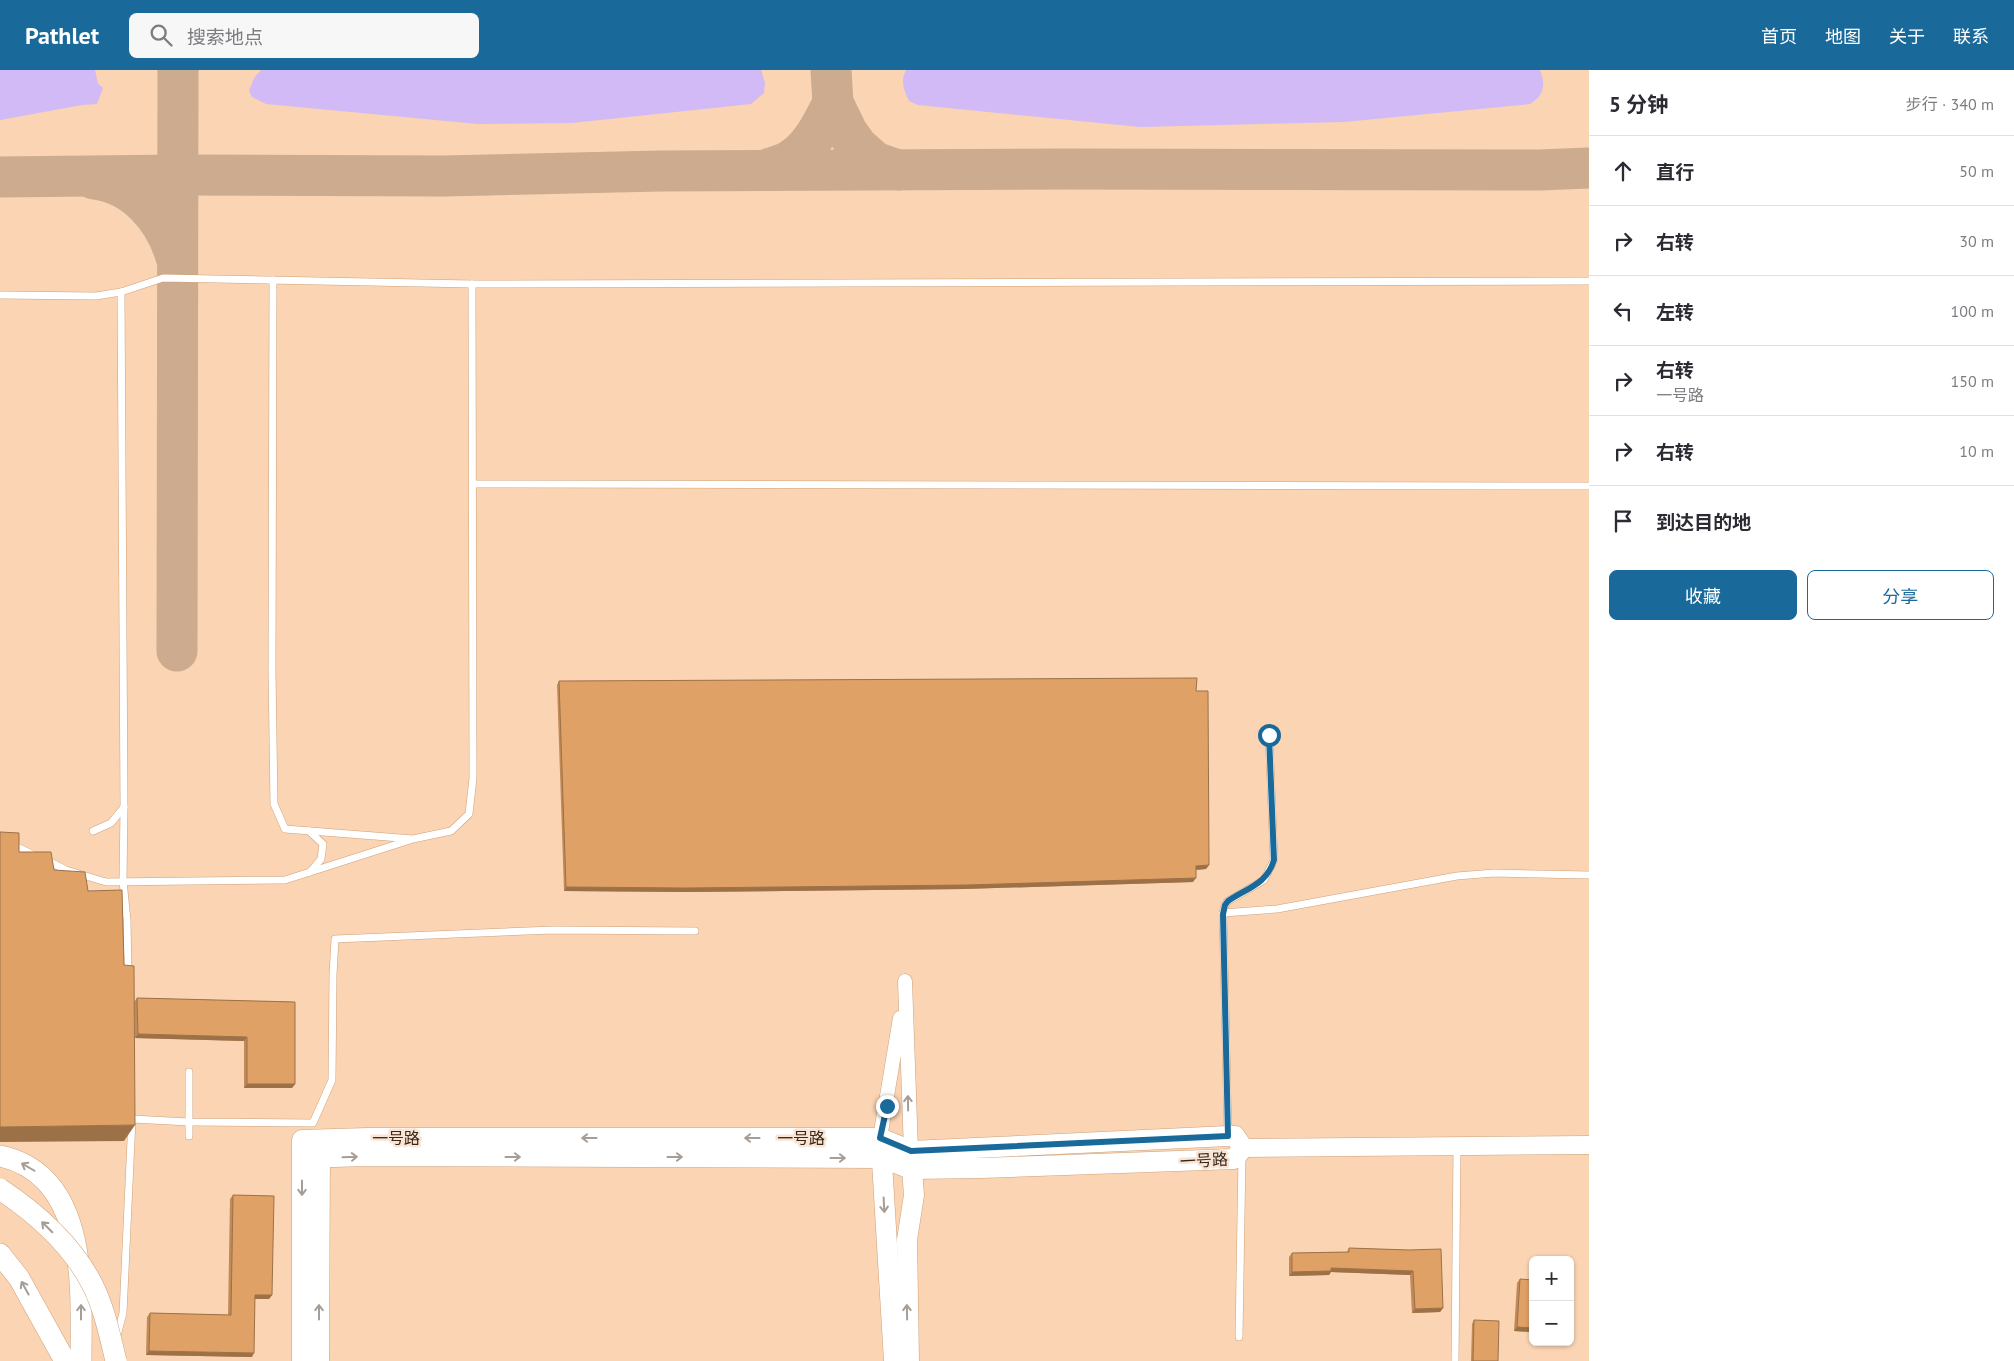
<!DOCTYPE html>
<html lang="zh">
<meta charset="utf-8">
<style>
body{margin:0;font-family:"PT Sans","Noto Sans SC",sans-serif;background:#f7f7f7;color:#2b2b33}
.controls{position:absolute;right:15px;bottom:15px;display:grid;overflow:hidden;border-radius:8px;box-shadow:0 1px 4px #0004}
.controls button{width:45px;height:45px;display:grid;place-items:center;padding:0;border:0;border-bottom:1px solid #e1e1e2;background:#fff;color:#2b2b33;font:25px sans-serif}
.stop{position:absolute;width:15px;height:15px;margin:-11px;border:4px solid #1a699b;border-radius:50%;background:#fff}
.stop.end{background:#1a699b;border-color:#fff;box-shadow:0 1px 5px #0008}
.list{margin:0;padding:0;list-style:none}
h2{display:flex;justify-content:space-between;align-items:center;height:65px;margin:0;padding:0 20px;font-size:21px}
h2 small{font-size:16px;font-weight:400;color:#7c7c81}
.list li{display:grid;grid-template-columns:32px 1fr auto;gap:15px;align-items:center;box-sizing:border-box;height:70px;padding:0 20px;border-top:1px solid #e1e1e2}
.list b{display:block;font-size:19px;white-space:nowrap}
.list p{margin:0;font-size:16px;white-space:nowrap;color:#7c7c81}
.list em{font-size:16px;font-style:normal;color:#7c7c81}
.actions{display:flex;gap:10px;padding:15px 20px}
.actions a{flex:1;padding:11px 0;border:1px solid #1a699b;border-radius:8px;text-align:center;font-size:18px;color:#1a699b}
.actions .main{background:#1a699b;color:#fff}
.icon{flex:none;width:28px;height:28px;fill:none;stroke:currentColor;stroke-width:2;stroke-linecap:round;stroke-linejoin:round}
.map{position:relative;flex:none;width:1589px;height:1291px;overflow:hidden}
header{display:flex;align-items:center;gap:30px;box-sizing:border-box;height:70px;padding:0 25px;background:#1a699b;color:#fff}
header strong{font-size:24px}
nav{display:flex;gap:28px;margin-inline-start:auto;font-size:18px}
.search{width:350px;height:45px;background:#f7f7f7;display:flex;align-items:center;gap:12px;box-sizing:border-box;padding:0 18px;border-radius:8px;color:#7c7c81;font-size:19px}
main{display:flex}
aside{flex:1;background:#fff}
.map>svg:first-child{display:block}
</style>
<header>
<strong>Pathlet</strong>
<div class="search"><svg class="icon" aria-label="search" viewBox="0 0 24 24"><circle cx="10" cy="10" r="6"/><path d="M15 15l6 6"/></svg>搜索地点</div>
<nav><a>首页</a><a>地图</a><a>关于</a><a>联系</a></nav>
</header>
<main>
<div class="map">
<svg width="1589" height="1291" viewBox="0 0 1589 1291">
<rect width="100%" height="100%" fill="#fad4b3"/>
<g fill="#d1baf5">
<path d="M0,0H95L98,14L103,18L97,34L82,35L0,50Z"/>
<path d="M261,0H761L765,13L764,23L751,34L572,53L478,54L266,34L252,27L249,21L254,8Z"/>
<path d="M906,0H1540C1546,16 1544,25 1530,34L1344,52L1140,57L918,35L909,31C904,20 900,11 906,0Z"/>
</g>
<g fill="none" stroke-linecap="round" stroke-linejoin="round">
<g stroke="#ccab8e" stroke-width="41">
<path d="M831,0L833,33L847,62L857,76L875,92L898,100"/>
<path d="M765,100C773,97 784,95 791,90C812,77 822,54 833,33"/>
<path d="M0,107L178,105L444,106L661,101L1064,99L1539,100L1589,98"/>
<path d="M94,109C136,114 165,149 176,187"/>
<path d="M177,581L178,0"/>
</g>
<g stroke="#cfa179" stroke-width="8">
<g id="service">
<path d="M273,210L272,601L274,734L285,759L413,769L451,761L469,744L473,708L472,214"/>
<path d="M0,225L96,226L121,222L163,208L472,214L1589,211"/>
<path d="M473,414L1589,416"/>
<path d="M124,737L123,811L127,850L128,903"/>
<path d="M93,761L111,753L124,737L121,222"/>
<path d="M309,761L323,774L321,789L310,802"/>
<path d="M0,769L36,786"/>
<path d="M46,790L66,800L106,812L285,810L410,770"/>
<path d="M1223,843L1277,839L1457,806L1494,803L1589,805"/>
<path d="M1228,1063L1223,843L1225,835L1228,831L1264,810L1274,790L1269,665"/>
<path d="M189,1066V1002"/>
<path d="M117,1266L123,1243L124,1222L132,1049L189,1052L313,1053L332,1010L333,905L335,869L553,860L695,861"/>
<path d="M1239,1267L1242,1085"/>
<path d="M1455,1291L1457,1077"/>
</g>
</g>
<g stroke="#cfa179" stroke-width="15">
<g id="minor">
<path d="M905,911L911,1081"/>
<path d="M880,1068L900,948"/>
</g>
</g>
<g stroke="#cfa179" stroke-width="19">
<path id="tertiary" d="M1243,1078L1589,1075"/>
</g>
<g stroke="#cfa179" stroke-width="21">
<g id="secondary">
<path d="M881,1075L894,1291"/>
<path d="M302,1088L366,1086L882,1088L911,1099L981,1098L1234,1089L1243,1078L1235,1066H1228L911,1081L880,1068H367L302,1070V1291"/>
<path d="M319,1291L320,1076"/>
<path d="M909,1291L907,1170L914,1125L911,1086"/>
</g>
</g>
<g stroke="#cfa179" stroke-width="22">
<g id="primary">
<path d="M0,1086C90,1105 81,1221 81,1291"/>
<path d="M0,1184L19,1208L65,1291"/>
</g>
</g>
<use href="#service" stroke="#fff" stroke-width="7"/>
<use href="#minor" stroke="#fff" stroke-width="14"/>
<use href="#tertiary" stroke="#fff" stroke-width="18"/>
<use href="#secondary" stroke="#fff" stroke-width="20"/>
<use href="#primary" stroke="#fff" stroke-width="21"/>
<g stroke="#cfa179" stroke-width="22" stroke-linecap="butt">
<path id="primary-bridge" d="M0,1119C36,1143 72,1175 92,1214C104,1237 110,1266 116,1291"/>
</g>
<use href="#primary-bridge" stroke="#fff" stroke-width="21"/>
</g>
<g fill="#c18a59">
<path d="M559,611L1196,621L1209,795L1206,799L1196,800L1193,812L964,819L684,822L564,821L557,615Z"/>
<path d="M137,928L295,932V1014L292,1018H244V971L135,968L134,932Z"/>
<path d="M233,1125L272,1225L269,1229H255L252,1287L146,1285L147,1247L150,1243L228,1245L230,1129Z"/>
<path d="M1349,1178L1409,1180L1443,1238L1440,1242L1412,1243L1410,1205L1331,1202L1329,1205L1289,1206V1187L1292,1183L1347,1182Z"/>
<path d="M1520,1209L1533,1262L1514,1261L1517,1213Z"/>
<path d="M1474,1250L1498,1291H1471L1472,1254Z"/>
</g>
<g fill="#9d7148">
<path d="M1209,795L1206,799L1193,800L1196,796Z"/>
<path d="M1196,808L1193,812L964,819L684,822L564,821L566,817Z"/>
<path d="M138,964L247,967L244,971L135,968Z"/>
<path d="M247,1014H295L292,1018H244Z"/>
<path d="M135,1055L124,1071L0,1072V1057Z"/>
<path d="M1331,1198L1413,1201L1410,1205L1331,1202L1329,1205L1289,1206L1292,1202Z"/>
<path d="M255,1225H272L269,1229H253Z"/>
<path d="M1443,1238L1440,1242L1412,1243L1415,1239Z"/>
<path d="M1517,1257L1533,1258V1262L1514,1261Z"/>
<path d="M149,1281L254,1283L252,1287L146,1285Z"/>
</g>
<g fill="#e0a167" stroke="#9d7148">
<path d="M1197,608L1196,621H1208L1209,795L1196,796V808L967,815L686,818L566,817L559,611Z"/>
<path d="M0,762L19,763V782H51L54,800L85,802L88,821L122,820L124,895L134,896L135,1055L0,1057Z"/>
<path d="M137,928L295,932V1014H247V967L138,964Z"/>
<path d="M233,1125L274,1126L272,1225H255L254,1283L149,1281L150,1243L231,1245Z"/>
<path d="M1349,1178L1409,1180L1441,1179L1443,1238L1415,1239L1413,1201L1331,1198V1201L1292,1202V1183L1349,1182Z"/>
<path d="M1520,1209L1533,1210V1258L1517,1257Z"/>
<path d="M1474,1250L1499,1251L1498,1291H1473Z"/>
</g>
<defs><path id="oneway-shaft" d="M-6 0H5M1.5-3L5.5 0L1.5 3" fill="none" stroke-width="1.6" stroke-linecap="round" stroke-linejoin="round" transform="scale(1.25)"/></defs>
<g stroke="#a59d96">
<use href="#oneway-shaft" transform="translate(908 1033) rotate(-91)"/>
<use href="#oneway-shaft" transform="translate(589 1068) rotate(-180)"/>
<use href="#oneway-shaft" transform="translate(752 1068) rotate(-180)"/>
<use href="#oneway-shaft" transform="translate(350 1087) rotate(-2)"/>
<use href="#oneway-shaft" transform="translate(513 1087)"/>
<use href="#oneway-shaft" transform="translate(675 1087)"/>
<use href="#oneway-shaft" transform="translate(838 1088)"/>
<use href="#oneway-shaft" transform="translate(28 1097) rotate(-150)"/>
<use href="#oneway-shaft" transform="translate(302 1118) rotate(90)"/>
<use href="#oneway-shaft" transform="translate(884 1135) rotate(87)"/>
<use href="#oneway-shaft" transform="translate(47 1157) rotate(-135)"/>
<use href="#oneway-shaft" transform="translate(25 1218) rotate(-119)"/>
<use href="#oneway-shaft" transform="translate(81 1242) rotate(-90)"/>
<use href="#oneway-shaft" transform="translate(319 1242) rotate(-90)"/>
<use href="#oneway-shaft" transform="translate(907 1242) rotate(-91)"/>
</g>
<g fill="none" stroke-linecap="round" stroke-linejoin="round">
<path stroke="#1a699b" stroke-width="6" d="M887,1036L880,1068L911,1081L1228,1066L1223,844L1225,835L1228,831C1247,818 1267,814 1274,790L1269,665"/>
</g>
<g text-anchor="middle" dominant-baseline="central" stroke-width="5" stroke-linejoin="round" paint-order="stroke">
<g font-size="16" fill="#382616" stroke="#f9e5d5">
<text x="396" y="1068">一号路</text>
<text x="801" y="1068">一号路</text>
<text transform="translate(1204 1090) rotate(-3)">一号路</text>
</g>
</g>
</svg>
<div class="controls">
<button>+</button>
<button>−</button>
</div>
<div class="stop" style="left:1269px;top:665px"></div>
<div class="stop end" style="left:887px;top:1036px"></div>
</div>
<aside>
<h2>5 分钟<small>步行 · 340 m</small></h2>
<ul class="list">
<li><svg class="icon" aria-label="ahead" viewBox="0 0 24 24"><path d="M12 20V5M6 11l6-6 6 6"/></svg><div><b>直行</b></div><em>50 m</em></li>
<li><svg class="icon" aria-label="right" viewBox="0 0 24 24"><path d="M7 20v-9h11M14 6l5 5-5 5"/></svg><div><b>右转</b></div><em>30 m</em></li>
<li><svg class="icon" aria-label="left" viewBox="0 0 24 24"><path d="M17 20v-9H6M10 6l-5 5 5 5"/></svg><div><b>左转</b></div><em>100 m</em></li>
<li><svg class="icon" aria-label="right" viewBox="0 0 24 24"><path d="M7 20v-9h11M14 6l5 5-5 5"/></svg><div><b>右转</b><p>一号路</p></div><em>150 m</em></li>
<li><svg class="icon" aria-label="right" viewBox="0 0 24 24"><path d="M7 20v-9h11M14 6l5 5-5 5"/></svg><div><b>右转</b></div><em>10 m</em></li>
<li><svg class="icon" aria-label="arrive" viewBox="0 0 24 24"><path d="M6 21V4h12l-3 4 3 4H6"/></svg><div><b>到达目的地</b></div></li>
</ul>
<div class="actions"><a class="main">收藏</a><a>分享</a></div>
</aside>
</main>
